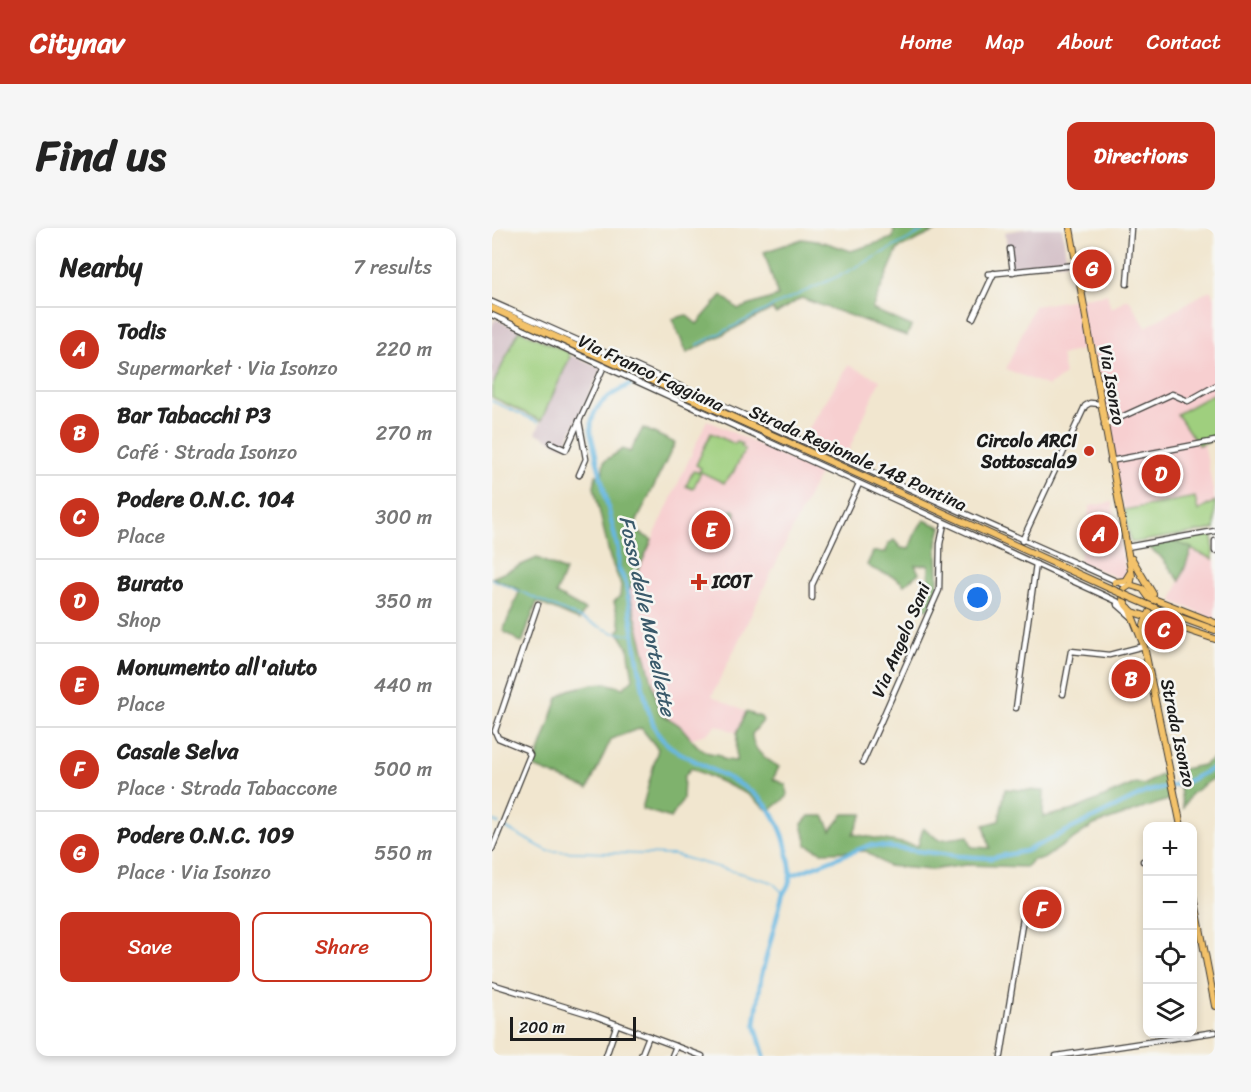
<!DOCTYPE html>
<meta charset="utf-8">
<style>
body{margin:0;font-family:Sriracha,sans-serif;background:#f6f6f6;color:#222}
.controls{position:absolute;right:18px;bottom:18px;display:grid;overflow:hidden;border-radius:12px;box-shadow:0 3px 9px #0003}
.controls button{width:54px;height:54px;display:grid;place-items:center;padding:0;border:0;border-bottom:2px solid #e0e0e0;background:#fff;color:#222;font:30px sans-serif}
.scale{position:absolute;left:18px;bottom:15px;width:126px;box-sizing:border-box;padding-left:6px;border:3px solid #1c1c1c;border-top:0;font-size:16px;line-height:21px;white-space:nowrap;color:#1c1c1c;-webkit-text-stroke:4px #f6f6f2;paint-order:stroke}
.you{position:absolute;left:486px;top:370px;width:21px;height:21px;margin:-15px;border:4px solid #fff;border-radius:50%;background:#1a73e8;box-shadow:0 0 0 9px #1a73e833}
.badge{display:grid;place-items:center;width:39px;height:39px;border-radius:50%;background:#c8321e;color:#fff;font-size:20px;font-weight:700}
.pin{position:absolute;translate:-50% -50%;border:3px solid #fff;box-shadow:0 2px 6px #0006}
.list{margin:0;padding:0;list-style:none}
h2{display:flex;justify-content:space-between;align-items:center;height:78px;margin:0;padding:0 24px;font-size:26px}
h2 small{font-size:20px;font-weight:400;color:#767676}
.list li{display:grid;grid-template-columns:39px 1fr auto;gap:18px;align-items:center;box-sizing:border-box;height:84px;padding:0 24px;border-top:2px solid #e0e0e0}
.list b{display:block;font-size:22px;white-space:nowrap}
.list p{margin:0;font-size:20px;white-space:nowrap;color:#767676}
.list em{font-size:20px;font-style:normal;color:#767676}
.actions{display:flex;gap:12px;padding:18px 24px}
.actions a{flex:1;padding:14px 0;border:2px solid #c8321e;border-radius:12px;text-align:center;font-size:21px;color:#c8321e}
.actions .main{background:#c8321e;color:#fff}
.icon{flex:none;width:33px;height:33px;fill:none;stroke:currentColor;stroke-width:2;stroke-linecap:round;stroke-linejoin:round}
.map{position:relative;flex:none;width:723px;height:828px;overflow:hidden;border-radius:12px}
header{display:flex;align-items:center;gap:36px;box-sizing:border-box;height:84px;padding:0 30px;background:#c8321e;color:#fff}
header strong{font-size:28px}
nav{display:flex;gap:33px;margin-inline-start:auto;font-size:21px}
.intro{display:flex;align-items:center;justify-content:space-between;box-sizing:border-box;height:144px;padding:0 36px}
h1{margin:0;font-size:42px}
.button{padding:15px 27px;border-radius:12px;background:#c8321e;color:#fff;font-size:21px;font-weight:700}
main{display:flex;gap:36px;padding:0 36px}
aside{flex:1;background:#fff;border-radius:12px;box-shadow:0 3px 9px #0003}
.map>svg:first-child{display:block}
</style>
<header>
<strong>Citynav</strong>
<nav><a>Home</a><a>Map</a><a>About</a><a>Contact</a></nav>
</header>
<div class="intro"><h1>Find us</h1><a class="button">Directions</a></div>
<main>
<aside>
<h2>Nearby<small>7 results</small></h2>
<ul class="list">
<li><span class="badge">A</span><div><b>Todis</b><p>Supermarket · Via Isonzo</p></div><em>220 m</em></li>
<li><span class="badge">B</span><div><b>Bar Tabacchi P3</b><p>Café · Strada Isonzo</p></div><em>270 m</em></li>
<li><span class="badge">C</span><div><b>Podere O.N.C. 104</b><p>Place</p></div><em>300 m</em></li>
<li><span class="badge">D</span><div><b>Burato</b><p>Shop</p></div><em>350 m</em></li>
<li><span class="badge">E</span><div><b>Monumento all'aiuto</b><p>Place</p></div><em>440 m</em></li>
<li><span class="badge">F</span><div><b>Casale Selva</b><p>Place · Strada Tabaccone</p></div><em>500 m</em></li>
<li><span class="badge">G</span><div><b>Podere O.N.C. 109</b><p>Place · Via Isonzo</p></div><em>550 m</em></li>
</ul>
<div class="actions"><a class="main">Save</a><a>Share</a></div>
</aside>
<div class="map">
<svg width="723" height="828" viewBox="0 0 723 828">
<rect width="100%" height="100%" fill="#f6f6f2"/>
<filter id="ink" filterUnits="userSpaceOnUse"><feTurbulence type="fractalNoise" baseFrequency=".0167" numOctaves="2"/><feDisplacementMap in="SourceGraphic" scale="12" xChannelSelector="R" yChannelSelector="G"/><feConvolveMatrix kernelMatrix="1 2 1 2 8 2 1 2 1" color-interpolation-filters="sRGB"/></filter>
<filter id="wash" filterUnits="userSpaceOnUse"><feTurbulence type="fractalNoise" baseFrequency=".008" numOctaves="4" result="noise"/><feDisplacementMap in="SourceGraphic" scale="24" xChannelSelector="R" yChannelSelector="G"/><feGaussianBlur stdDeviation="1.35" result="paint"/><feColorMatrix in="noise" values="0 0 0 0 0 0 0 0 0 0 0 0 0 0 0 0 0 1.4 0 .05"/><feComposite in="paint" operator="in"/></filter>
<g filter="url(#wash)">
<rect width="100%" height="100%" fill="#f1e6cf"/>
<g fill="#f7cfd0">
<path d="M718,62L723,70V165L685,187L712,215L723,273L705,283L703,269L632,282L600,119L569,127L573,147L556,158L514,141L542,78L615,66L619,81L636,70L654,99Z"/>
<path d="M356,137L388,152L355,226L318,210L314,205Z"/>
<path d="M215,192L327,246L220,468L254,484L245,505L225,497L214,506L197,511L188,497L168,485L137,363Z"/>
<path d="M620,274L634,343L633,348L629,351L587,334L598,278Z"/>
<path d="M700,320L723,332V392L680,373Z"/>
</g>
<g fill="#d2bdc5">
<path d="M539,0H570L575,34L518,41L513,4Z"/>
<path d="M3,91L27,102L0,159V98Z"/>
<path d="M81,128L109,141L72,219L44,205L78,129Z"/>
</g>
<g fill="#9fcf7e" stroke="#5e764d" stroke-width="1.5">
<path d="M27,102L76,124L78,129L49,193L0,169V159Z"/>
<path d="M723,165V211L706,217L685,186Z"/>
<path d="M219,205L243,216L245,214L250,216L249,219L253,221L241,245L232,255L209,244L201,261L194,258L201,243L207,244L209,240L204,237Z"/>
<path d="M703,269L706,283L723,273V301L639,315L632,282Z"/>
<path d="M241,282L244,285L233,311L226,315L211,313L209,303L218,291Z"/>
<path d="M718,307L721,309V331L680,313Z"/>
</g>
<g fill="#7fb26d" stroke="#4e6744" stroke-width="1.5">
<path d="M402,0H450L406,21L380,81L419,98L415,108L309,70L284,86L280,81L195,125L180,91L194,87L205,96L230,67L246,81L286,68L272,24L310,11L332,14L359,23L401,10Z"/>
<path d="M151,200L183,215L141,301L160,312L137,363L168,485C174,490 183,493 188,498C200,509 206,527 226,526L233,532L244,533L245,505L254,484L269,489L271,493L260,506C260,523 274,531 287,539L281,551L294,557L295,569L277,583L255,566L199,540L192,549L191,571L179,590L150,581L166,521L149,500L119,511L96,561L42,539L66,470L77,462L101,456L113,455L131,460L141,451L136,420L126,404L129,399L122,374L128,368L129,357L118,330L102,259L104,247L110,248L112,233L131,221L138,224Z"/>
<path d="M432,292L449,299L445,314L446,356L437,381L424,378C436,369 437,351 437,337H423L427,345L412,357C401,344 387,347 375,337L381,324H394L396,316L402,312L409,320L417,321L424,303Z"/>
<path d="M680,313L700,320L688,353L668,328L654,318Z"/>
<path d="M45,330L73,343L64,366L93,382L87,392L45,374L30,415L11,403L28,362L0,350Z"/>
<path d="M723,529V549L699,566L691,580L685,542L711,537Z"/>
<path d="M673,544L679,571L602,597L551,631L540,632L534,639L474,637L438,642L395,638L374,623L330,624L315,617L310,596L317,588H332L339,602L352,586H371L361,606L426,618L431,600L447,612L476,608L480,619L498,620L492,597L507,593L513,561L552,563L551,589L582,582L644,555L652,557Z"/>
</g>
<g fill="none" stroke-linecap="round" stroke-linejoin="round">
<g stroke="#66b7e1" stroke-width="1.5">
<path d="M205,117L279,79L351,46L437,0"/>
<path d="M0,173L46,194"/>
<path d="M0,351L122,405L143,407"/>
<path d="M0,592L7,596"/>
<path d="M12,599L56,623L182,627L280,654L291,665"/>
</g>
<g stroke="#66b7e1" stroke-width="4.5">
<path d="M139,156C116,168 97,177 99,206L126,322V340L134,355C141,394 148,472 165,504C172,517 188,525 201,532C250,558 285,566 296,627C299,640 301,655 291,665L269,749L263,796L272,828"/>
<path d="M298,648L378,617L466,628L499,630L534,623L654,564L694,554L723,539"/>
</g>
</g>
</g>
<g filter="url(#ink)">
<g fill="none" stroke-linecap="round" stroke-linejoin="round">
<g stroke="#3c3a37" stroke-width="7">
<g id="minor">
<path d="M518,21L521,44"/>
<path d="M496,46L583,37"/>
<path d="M635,56L639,0"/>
<path d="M0,74L635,358"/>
<path d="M0,87L633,377"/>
<path d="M481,90L502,45"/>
<path d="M612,197L680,166L696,173L723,158"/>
<path d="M59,215L74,222L112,138"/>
<path d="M618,233L723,213"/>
<path d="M87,247L94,231L87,193"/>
<path d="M530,313L593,178L598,175L608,176"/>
<path d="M723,313V323"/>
<path d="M635,319L723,303"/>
<path d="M320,370V357L367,256"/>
<path d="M625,376L641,390"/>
<path d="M571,466L579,423L617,427L652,418"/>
<path d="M524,480L544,336"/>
<path d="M371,534L447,362L448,316L452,296"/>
<path d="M0,621L38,527L35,522L6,510L3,503L46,376"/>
<path d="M651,633H656"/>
<path d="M0,756L103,788L210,828"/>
<path d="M114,828L125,796"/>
<path d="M149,828L157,808"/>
<path d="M180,828L184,818"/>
<path d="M509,828L533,678"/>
<path d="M564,828L723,804"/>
</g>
</g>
<g stroke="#3c3a37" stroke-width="8">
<g id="major">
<path d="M578,0L640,348L638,357"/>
<path d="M0,80L617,360"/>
<path d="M640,331L661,366"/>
<path d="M623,354L633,353L638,345"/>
<path d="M638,357L632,361C629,371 633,378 641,384L723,411"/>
<path d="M638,357L651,361L661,375C659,390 650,387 652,409"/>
<path d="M659,370L723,395"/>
<path d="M637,380L652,418L689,598"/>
<path d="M670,383L723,402"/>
<path d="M652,408L659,398L672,393"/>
<path d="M700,658L723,778"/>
</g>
</g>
<use href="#minor" stroke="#fff" stroke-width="4.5"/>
<use href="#major" stroke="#f3c26a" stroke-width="6"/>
<g stroke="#3c3a37" stroke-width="8" stroke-linecap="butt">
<path id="major-bridge" d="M617,360L670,383"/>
</g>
<use href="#major-bridge" stroke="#f3c26a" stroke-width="6"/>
</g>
</g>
<g fill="#c8321e" stroke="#f6f6f2" stroke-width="2">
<circle cx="597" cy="223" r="6"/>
<path d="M204 345h6v6h6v6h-6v6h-6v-6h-6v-6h6z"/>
</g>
<g text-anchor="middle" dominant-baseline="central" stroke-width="5" stroke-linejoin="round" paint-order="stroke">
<g font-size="18" fill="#1c1c1c" stroke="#f6f6f2">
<text transform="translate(159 145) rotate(25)">Via Franco Faggiana</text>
<text transform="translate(620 157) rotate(80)">Via Isonzo</text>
<text transform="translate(366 230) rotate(24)">Strada Regionale 148 Pontina</text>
<text transform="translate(409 412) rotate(-67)">Via Angelo Sani</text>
<text transform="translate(686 505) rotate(78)">Strada Isonzo</text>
</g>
<g font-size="18" font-weight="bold" fill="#1c1c1c" stroke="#f6f6f2" text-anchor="end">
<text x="585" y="213">Circolo ARCI<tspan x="585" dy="21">Sottoscala9</tspan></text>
<text x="220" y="354" text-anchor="start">ICOT</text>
</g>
<g font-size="20" font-style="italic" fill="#3a5a6b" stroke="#f6f6f2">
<text transform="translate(155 388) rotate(78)">Fosso delle Mortellette</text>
</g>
</g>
</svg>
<div class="controls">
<button>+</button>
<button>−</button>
<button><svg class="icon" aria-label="locate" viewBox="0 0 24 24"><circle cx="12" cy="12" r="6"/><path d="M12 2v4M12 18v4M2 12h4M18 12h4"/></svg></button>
<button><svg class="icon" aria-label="layers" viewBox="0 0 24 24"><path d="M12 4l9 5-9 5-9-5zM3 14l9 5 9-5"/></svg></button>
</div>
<div class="scale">200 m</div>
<div class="you"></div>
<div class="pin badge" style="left:607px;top:306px">A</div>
<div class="pin badge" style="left:639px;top:451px">B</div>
<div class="pin badge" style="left:672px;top:402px">C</div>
<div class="pin badge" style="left:669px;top:246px">D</div>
<div class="pin badge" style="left:219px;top:302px">E</div>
<div class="pin badge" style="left:550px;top:681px">F</div>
<div class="pin badge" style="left:600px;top:41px">G</div>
</div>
</main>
